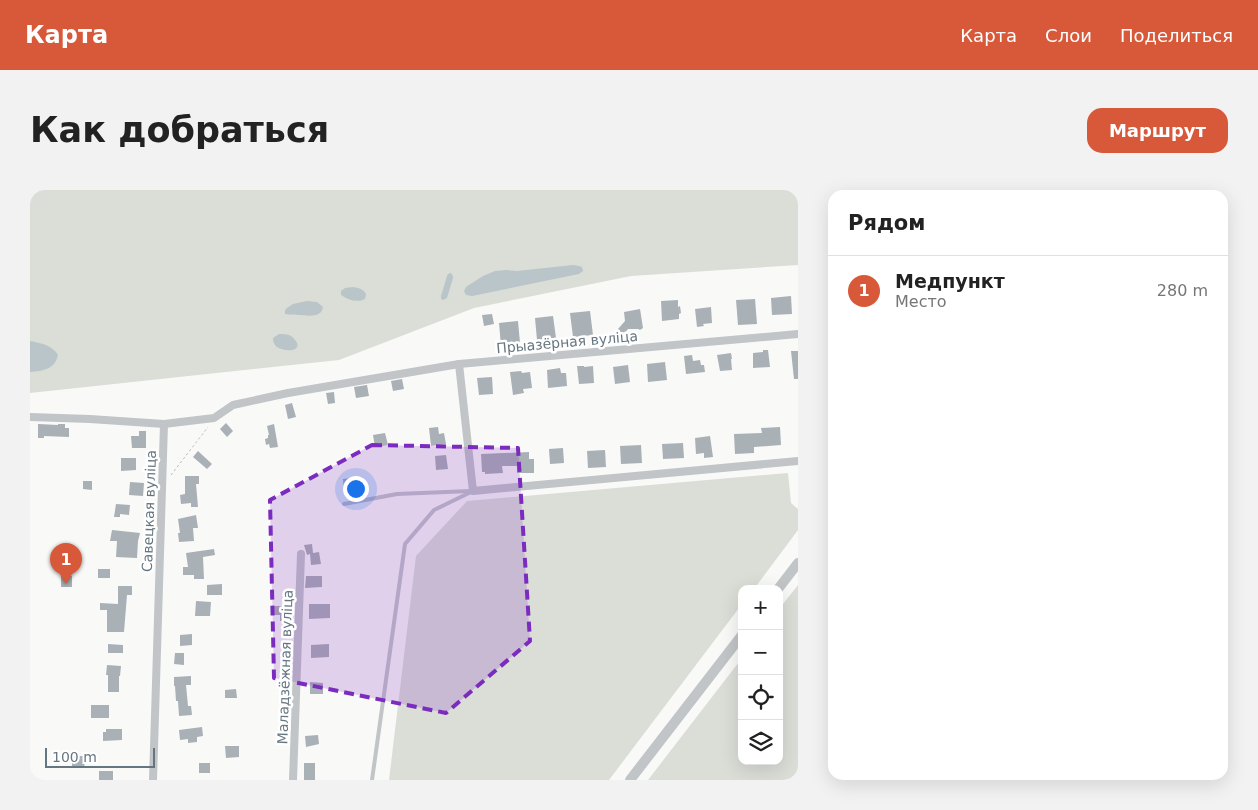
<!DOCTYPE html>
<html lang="ru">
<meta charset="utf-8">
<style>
body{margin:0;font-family:"DejaVu Sans",sans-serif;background:#f2f2f2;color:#222}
.controls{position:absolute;right:15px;bottom:15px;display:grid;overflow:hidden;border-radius:10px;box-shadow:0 5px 20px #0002}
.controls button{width:45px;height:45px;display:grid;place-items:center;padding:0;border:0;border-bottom:1px solid #e0e0e0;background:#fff;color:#222;font:25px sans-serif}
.scale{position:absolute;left:15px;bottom:12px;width:110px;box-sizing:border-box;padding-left:5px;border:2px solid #667680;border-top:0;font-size:14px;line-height:18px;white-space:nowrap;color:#667680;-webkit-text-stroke:4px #fff;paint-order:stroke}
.you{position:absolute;left:325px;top:298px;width:18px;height:18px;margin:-12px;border:4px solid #fff;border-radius:50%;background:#1a73e8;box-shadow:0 0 0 8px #1a73e833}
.badge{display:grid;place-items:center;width:32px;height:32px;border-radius:50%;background:#d7593a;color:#fff;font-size:16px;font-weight:700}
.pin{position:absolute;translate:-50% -41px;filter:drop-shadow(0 1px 2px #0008)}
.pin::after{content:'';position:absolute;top:26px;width:18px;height:15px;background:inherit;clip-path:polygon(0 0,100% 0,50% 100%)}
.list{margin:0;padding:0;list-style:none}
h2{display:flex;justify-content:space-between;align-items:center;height:65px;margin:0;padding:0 20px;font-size:21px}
h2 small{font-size:16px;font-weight:400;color:#767676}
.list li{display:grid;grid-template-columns:32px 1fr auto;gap:15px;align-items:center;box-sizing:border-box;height:70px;padding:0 20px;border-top:1px solid #e0e0e0}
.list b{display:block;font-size:19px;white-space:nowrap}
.list p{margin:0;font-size:16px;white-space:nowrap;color:#767676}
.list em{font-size:16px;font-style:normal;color:#767676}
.icon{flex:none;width:28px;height:28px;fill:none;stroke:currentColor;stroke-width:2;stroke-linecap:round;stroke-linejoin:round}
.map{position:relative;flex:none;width:768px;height:590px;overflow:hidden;border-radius:15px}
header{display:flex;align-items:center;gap:30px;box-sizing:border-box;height:70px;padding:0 25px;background:#d7593a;color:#fff}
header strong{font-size:24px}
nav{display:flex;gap:28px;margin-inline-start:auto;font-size:18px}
.intro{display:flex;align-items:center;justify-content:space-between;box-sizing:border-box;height:120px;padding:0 30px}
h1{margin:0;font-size:35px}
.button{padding:12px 22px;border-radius:15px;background:#d7593a;color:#fff;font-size:18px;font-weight:700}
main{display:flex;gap:30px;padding:0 30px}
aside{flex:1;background:#fff;border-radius:15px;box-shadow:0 5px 20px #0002}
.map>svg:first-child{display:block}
</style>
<header>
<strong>Карта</strong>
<nav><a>Карта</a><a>Слои</a><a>Поделиться</a></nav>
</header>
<div class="intro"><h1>Как добраться</h1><a class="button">Маршрут</a></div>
<main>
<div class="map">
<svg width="768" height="590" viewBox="0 0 768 590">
<rect width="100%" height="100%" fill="#f9f9f8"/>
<g fill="#daded7">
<path d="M0,0H768V75L601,86L444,118L309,170L0,203Z"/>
<path d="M758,283L761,313L768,319V340L724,399H712V414L579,590H359L386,366L437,311Z"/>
<path d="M768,395V590H618L712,468V571H749V419Z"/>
</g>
<g fill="#bac5c9">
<path d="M543,75L549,76L552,77L553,81L549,84L442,106L436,105L434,101L436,97L439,95L453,86L465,81L476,80L487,81Z"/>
<path d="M421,83L423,86V88L417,108L413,110L411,109V106L417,86L418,84Z"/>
<path d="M323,97C329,98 333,99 336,104L335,109C327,113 318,110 311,105V101L315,98Z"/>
<path d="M277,111L287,112L293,117C291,129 277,125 268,125C263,124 260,125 255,124V120L257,118L263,114Z"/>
<path d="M249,144C253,144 257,144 261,146C265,149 271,156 265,159C262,161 259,160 256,160C248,159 243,156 243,148Z"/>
<path d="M0,151C11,153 22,155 28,165C25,179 13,181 0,182Z"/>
</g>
<g fill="#a9b0b6">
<path d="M761,106L762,124L742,125L741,108Z"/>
<path d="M725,109L727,134L708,135L706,110Z"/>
<path d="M648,110V117L650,116L651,123L649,124V129L632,131L631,111Z"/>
<path d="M681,117L682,133L673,134L674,136L667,137L665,119Z"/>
<path d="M610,119L613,138L610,140L608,139H598L593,145L588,139L595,131L594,122Z"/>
<path d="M560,121L563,145L543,147L540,123Z"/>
<path d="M462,124L464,134L454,136L452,125Z"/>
<path d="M523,126L526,148L507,150L505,128Z"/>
<path d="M488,131L490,153L471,156L469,133Z"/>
<path d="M733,160H738L740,177L723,178V163L733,162Z"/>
<path d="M761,161H768V189H764Z"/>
<path d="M701,163L702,169H701L702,180L690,181L687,165Z"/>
<path d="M662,165L663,171L670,170L671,175H674L675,182L656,184L654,166Z"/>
<path d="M635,172L637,190L618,192L617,174Z"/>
<path d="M598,175L600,192L585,194L583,177Z"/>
<path d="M547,176H554V177L563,176L564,193L549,194Z"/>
<path d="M530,178L531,183H536L537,196L518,198L517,180Z"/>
<path d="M491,181L492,183L500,182L502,198L493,199L494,203L483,205L480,182Z"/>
<path d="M462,187L463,204L449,205L447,188Z"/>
<path d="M372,189L374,199L363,201L361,191Z"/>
<path d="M337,195L339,206L326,208L324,197Z"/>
<path d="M304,202L305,213L298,214L296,203Z"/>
<path d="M262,213L266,227L258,229L255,215Z"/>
<path d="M196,233L203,241L197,247L190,239Z"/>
<path d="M8,234L28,235V234H35V238H39V247L14,246V248H8Z"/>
<path d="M244,234L248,257L240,258L239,254L236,255L235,249L238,248V245H239L237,236Z"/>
<path d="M408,237L409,244L414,243L416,254L401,256L399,238Z"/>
<path d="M750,237L751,255L724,257V263L705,264L704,244L732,243L731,238Z"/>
<path d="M109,241H116V258H102L101,246H109Z"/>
<path d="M355,243L358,255L345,257L343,245Z"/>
<path d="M680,246L683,267L674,268V263L666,264L665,248Z"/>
<path d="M653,253L654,268L633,269L632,254Z"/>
<path d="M611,255L612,273L591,274L590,256Z"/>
<path d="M533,258L534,273L520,274L519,259Z"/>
<path d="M575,260L576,277L558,278L557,261Z"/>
<path d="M168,261L182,274L177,279L163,267Z"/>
<path d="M499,262V269H504V283H487V276H472L473,283L455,284V282H452L451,264Z"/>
<path d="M416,265L418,279L406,280L405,266Z"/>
<path d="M91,268H106V280L91,281Z"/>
<path d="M155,286H169V294H166L168,317H161V313L151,314L150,305L155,304Z"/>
<path d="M332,287L334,300L314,302L313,289Z"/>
<path d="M53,291H62V300L53,299Z"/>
<path d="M100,292L114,293L113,306L99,305Z"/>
<path d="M86,314L100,315L99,325L90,324V327H84Z"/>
<path d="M166,325L168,338H163L164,351L149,352L148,343H150L148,329Z"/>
<path d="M82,340L110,343L108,351L107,368L86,367L87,351H80Z"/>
<path d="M282,354L283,363L289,362L291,374L281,375L280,364L277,365L274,355Z"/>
<path d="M184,359L185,365L173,367L174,389H164V385H153V377H158L156,363Z"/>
<rect x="68" y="379" width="12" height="9"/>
<rect x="31" y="386" width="11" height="11"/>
<path d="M276,386H292V397L275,398Z"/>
<path d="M192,394V405H177V395Z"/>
<path d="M88,396H102V405H97L94,442H77V420H70V413L88,414Z"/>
<path d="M166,411L181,412L180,426H165Z"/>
<path d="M279,414H300V428L279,429Z"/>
<path d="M244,416H262V423H258L259,431H250V425H244Z"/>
<path d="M162,444V455L150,456V445Z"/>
<path d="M78,454L93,455V463H78Z"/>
<path d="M299,454V467L281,468V455Z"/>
<path d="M145,463H154V475L144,474Z"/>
<path d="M77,475L91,476L90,486H89V502H78V485H76Z"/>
<path d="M161,486V495H156L158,516H161L162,525L149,526L148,511H146L145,496H144V487Z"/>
<path d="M280,492L293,493V504H280Z"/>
<path d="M206,499L207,508H195V500Z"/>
<rect x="61" y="515" width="18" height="13"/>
<path d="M172,537L173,546L167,547V552L158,553V549L150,550L149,540Z"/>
<path d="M76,539H92V550L73,551V542H76Z"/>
<path d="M288,545L289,554L276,557L275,546Z"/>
<path d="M195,556H209V567L196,568Z"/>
<path d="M42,566H57V571H55L54,578H42Z"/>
<rect x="169" y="573" width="11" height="10"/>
<rect x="274" y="573" width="11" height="17"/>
<rect x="69" y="581" width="14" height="9"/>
</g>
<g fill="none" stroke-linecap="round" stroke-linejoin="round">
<path stroke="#bbbec0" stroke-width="1" stroke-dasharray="2.5 2.5" stroke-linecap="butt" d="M141,285L178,237"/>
<g stroke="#c1c5c8" stroke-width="4">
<path d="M314,314L367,304L441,301"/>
<path d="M342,590L375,354L404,320L443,301"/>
</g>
<g stroke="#c1c5c8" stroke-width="8">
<path d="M429,174L443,301L768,271"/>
<path d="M0,227L60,229L134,234L184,228L203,215L258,203L429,174L768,144"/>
<path d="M123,590L134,234"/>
<path d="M263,590L271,364"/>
</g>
<g stroke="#c1c5c8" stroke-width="10">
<path d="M748,399L768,373"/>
<path d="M600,590L712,445"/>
</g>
</g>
<path fill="#7b2cbf" fill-opacity="0.2" stroke="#7b2cbf" stroke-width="4" stroke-dasharray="10 6" stroke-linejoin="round" d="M342,255L488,258L500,451L416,523L244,488L240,310Z"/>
<g text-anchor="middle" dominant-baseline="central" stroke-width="5" stroke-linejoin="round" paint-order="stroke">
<g font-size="14" fill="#667680" stroke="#fff">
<text transform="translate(537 152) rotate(-5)">Прыазёрная вуліца</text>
<text transform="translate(119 321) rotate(-88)">Савецкая вуліца</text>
<text transform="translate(255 477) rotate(-88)">Маладзёжная вуліца</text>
</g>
</g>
</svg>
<div class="controls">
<button>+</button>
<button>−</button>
<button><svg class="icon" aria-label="locate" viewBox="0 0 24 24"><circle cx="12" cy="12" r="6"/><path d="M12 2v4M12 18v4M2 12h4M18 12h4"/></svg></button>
<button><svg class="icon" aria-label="layers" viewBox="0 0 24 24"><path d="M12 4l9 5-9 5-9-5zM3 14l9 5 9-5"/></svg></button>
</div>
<div class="scale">100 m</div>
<div class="you"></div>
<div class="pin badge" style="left:36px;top:394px">1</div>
</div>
<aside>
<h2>Рядом<small></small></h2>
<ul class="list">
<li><span class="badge">1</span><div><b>Медпункт</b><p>Место</p></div><em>280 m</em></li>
</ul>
</aside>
</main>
